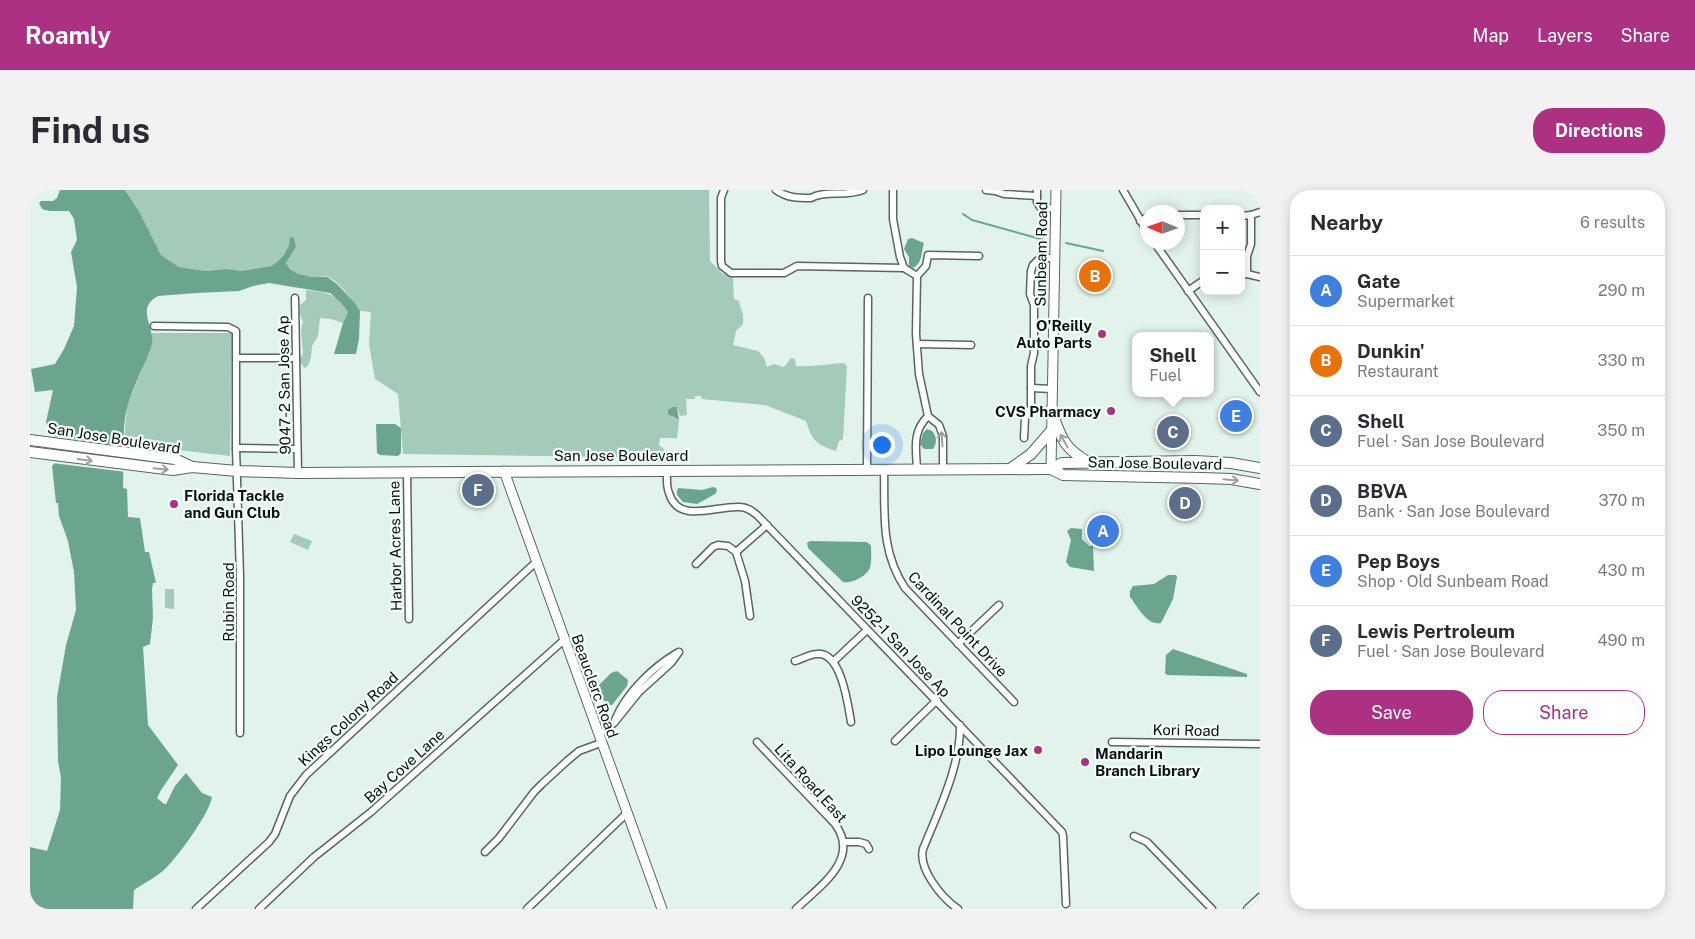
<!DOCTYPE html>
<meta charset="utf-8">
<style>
body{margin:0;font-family:"Public Sans",sans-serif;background:#f2f2f3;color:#2b2b33}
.controls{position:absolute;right:15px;top:15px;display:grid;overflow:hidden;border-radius:10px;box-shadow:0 2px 12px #0003}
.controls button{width:45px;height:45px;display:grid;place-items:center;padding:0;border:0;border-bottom:1px solid #e1e1e2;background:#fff;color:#2b2b33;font:25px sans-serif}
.compass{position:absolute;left:1110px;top:15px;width:45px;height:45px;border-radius:50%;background:#fff;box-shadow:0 2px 12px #0003;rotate:272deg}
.you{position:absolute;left:851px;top:254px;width:18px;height:18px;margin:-12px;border:4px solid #fff;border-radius:50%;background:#1a73e8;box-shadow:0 0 0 8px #1a73e833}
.badge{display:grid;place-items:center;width:32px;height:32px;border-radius:50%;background:#ac3183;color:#fff;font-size:16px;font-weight:700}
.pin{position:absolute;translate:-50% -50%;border:2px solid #fff;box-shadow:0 1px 5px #0006}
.popup{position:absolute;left:1102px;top:142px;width:82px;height:65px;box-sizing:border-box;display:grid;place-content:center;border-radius:10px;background:#fff;filter:drop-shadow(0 1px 4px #0005);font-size:16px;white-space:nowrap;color:#7c7c81}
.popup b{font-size:19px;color:#2b2b33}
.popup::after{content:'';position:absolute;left:50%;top:100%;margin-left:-10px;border:10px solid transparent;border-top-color:#fff}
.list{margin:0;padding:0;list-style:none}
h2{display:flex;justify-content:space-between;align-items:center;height:65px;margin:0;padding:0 20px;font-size:21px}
h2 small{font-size:16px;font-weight:400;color:#7c7c81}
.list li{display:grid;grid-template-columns:32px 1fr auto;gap:15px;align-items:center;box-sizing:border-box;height:70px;padding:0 20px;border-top:1px solid #e1e1e2}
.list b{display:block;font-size:19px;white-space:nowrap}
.list p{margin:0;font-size:16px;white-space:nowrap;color:#7c7c81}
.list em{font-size:16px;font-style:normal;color:#7c7c81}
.actions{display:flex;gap:10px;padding:15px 20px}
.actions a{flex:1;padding:11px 0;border:1px solid #ac3183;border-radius:20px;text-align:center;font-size:18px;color:#ac3183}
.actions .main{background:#ac3183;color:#fff}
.map{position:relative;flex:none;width:1230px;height:719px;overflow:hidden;border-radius:20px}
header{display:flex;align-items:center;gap:30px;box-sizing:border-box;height:70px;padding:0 25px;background:#ac3183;color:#fff}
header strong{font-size:24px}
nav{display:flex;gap:28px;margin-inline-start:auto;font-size:18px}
.intro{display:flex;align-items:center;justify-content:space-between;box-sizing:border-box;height:120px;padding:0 30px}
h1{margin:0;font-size:35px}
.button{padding:12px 22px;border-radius:20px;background:#ac3183;color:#fff;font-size:18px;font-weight:700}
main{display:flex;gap:30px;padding:0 30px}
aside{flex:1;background:#fff;border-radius:20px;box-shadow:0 2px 12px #0003}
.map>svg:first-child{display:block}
</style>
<header>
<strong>Roamly</strong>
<nav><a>Map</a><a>Layers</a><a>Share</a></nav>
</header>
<div class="intro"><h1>Find us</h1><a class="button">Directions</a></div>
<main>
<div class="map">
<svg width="1230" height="719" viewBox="0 0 1230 719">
<rect width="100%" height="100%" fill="#e1f3eb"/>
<g fill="#a4caba">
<path d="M95,0H679L680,71L693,84L703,86L704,109L709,111C711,122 714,121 713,134L706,141L703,155L728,161L734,168L737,177L744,174L754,177L761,168L765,169L766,176C782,177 798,174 814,173L817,176L813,249L809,251L806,261C787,255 782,251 776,231L735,215L672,209L671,206H665V209H656L657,225L650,226L647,217L642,227L649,230L647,248H630L629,255L634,259L635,263H640V268L373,264L368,204L345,189L339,154L341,122L330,121C324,112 309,91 298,87C295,86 289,87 286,87C274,87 262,84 256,73L266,57L260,48L259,55L254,65L247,72L241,76L212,81L196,79L176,81L149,77L131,65L110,23Z"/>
<path d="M276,100C299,103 304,103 318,122L313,133L301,129L290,128L288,146L282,156L281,167L278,176L274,178L270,171L273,163L271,140L273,132L270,124V115L276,110Z"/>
<path d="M122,143H202L200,266L96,254L94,249L97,216L122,154Z"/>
<path d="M264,344L282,351L278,360L260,352Z"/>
<path d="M135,399H144V419L135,418Z"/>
</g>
<g fill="#6ca58e">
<path d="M30,0H95L110,23L131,65L149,77L176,81L196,79L212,81L241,76L247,72L254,65L259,55L260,47L264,48L266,57L256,73L260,79L268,84L282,87H297L307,94L324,112L330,121L329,149L326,164H304L313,133L318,122L311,113L300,103L239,93L223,96L209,101L166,103L128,106C105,118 125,137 122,154C121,158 118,164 117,168C110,183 103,198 98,214C91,238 94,273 93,298L97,299L98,327L110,328L115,362H119L126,393H123L122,399L123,428L120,454L113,457L118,535L148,575L131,600L127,608L134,614H136L145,596L156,583L172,603L182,607C179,624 149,665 136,678C127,687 114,693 104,700L103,719H0V657L17,661L30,620L31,588L28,571L27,507L36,455L46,420L44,382L38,351L29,326L28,313H26L22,276L25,273L16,232L23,200L5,202L1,179L25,174L34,159L44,136L47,97L41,62L47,50L44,29L39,21H19L12,19L9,13L11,11H23L27,8Z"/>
<path d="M882,48L894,53C891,62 893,73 883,78L879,76V67L874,59L878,49Z"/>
<path d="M643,217H647L649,230L638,224V220Z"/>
<path d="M346,234H365L371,238V263L368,266L350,265L347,263Z"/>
<path d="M897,239L902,241C907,246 907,254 903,259H894L890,254L893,243Z"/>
<path d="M683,297L686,298L687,301L685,304L667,314L653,312L647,305V301L648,298L672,300Z"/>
<path d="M1041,338L1052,339V349L1059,356H1063L1064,381L1040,377L1036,372L1041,350L1037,341Z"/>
<path d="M780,351L837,352L841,356C841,363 842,371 840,377C838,386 821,394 813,392L778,358L777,353Z"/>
<path d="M1138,385H1146L1147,387L1143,409L1131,433C1117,436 1108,417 1100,407V401L1103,396L1124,394Z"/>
<path d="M1143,459L1217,484V487L1137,485L1135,483L1136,465Z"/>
<path d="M587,481L598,490L597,496L582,515H578L570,506L569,495L581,483Z"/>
</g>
<path fill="#e1f3eb" d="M16,245L96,256V282L22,273Z"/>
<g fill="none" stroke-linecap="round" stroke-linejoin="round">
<g stroke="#6ca58e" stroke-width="2">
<path d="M933,24L942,30L1014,50"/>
<path d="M1036,53L1073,61"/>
</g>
<g stroke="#576760" stroke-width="9">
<g id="street">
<path d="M694,0L691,8V71L692,76L701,83H754L767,76L874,78"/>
<path d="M746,0C757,8 768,8 781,8C795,0 817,7 833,0"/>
<path d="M863,0V29L870,67L874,78L887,86L886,144L889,184L898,226L909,235L913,246V279"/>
<path d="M956,0L965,1L974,4L1007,6"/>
<path d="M1007,0V12L1010,17L1026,19"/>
<path d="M1093,0L1118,43"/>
<path d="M1148,25H1174"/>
<path d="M1211,26L1221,25L1230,22"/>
<path d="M1110,31L1118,27"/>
<path d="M1124,52L1230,202"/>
<path d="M1217,84V66L1221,54V25"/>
<path d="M1211,85L1217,84L1230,87"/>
<path d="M887,86L896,76L898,65L949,66"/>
<path d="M1158,101L1174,90"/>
<path d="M265,108L268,283"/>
<path d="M124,136L198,137L206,141V258L210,386V543"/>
<path d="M887,154L941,155"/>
<path d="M207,168H266"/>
<path d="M1001,198L1022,199"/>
<path d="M994,248L995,228L1001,218V176L1004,163V115L1000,104L1001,81L1003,75L1008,70L1015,68H1025"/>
<path d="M206,258L267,259"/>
<path d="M837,279L838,108"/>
<path d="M854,279C855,323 850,360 875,398L984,512"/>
<path d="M887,279C886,258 882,242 898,226"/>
<path d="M637,280C637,287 636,296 639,303C648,335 687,315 710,317C717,317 722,321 727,325L1013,622L1032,642L1033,646L1036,714"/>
<path d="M377,282L379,429"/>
<path d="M706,362L737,335"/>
<path d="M666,374L683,357L688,355L698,356L706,362L715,391L720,426"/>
<path d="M928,454L969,415"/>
<path d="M765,471C772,469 780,464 787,464C811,461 818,514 821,532"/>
<path d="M804,471L837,440"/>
<path d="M585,530C596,503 623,477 647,463"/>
<path d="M569,545L584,533L609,502L641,473L649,462"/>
<path d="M865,551L907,510"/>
<path d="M727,552L805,634C831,669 790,696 766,719"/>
<path d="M1082,552L1230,554"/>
<path d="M1104,646L1117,652L1182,719"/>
<path d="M814,652H829L836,654L839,659"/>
<path d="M455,662L469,648L504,602L512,594L537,571L549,561L571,553"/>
<path d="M166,719L239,652L245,644L260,606L276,585L506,372"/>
<path d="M229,719L284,667L341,622L534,450"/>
<path d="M497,719L597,623"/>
<path d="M928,719C912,708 888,679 893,659C908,622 931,575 930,535"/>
<path d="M1217,719L1230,707"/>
</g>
</g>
<g stroke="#576760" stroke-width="11">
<g id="secondary">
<path d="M1021,279L1026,0"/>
<path d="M474,281L632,719"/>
</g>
</g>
<g stroke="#576760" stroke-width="12">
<g id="primary">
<path d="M1021,220C1031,246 1032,257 1058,272"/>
<path d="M0,250L145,269L162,277"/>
<path d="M0,262L143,280L162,277L207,281L268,283L1010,279H1021L1033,285L1172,288L1201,289L1230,294"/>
<path d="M980,279L1001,264L1021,241"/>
<path d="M1021,279L1032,273L1165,271L1201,273L1230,278"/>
</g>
</g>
<use href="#street" stroke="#fff" stroke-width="6"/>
<use href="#secondary" stroke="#fff" stroke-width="9"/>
<use href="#primary" stroke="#fff" stroke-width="10"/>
</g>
<defs><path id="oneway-shaft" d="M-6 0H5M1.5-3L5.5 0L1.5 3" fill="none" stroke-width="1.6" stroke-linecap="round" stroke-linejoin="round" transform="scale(1.25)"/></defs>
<g stroke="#9d9f9e">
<use href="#oneway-shaft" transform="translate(912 249) rotate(-94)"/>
<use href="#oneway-shaft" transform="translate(1034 251) rotate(-119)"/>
<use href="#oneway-shaft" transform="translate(55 270) rotate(8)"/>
<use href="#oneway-shaft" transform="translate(131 279) rotate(6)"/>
<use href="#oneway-shaft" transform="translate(1201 290) rotate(5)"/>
</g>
<g fill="#ac3183" stroke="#f3fef9" stroke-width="2">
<circle cx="1072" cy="144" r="5"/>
<circle cx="1081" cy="221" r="5"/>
<circle cx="144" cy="314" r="5"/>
<circle cx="1008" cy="560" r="5"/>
<circle cx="1055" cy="572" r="5"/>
</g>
<g text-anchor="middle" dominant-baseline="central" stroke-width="4.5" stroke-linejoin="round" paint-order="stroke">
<g font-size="15" fill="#0a100d" stroke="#f3fef9">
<text transform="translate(1011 64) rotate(-89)">Sunbeam Road</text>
<text transform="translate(254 195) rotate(-91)">9047-2 San Jose Ap</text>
<text transform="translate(84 248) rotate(9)">San Jose Boulevard</text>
<text x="591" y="265">San Jose Boulevard</text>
<text transform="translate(1125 273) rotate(1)">San Jose Boulevard</text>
<text transform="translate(365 356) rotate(-91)">Harbor Acres Lane</text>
<text transform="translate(198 412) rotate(-90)">Rubin Road</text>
<text transform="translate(928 434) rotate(47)">Cardinal Point Drive</text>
<text transform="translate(871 456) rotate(46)">9252-1 San Jose Ap</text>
<text transform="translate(565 496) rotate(70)">Beauclerc Road</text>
<text transform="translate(318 529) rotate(-43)">Kings Colony Road</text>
<text transform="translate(1156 540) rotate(1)">Kori Road</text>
<text transform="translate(374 576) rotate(-42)">Bay Cove Lane</text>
<text transform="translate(781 593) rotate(48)">Lita Road East</text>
</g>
<g font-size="15" font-weight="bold" fill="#0a100d" stroke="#f3fef9" text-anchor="end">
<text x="1062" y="135">O'Reilly<tspan x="1062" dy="17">Auto Parts</tspan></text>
<text x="1071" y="221">CVS Pharmacy</text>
<text x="154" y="305" text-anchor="start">Florida Tackle<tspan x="154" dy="17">and Gun Club</tspan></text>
<text x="998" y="560">Lipo Lounge Jax</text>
<text x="1065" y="563" text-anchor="start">Mandarin<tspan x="1065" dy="17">Branch Library</tspan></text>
</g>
</g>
</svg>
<div class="controls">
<button>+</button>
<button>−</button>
</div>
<svg class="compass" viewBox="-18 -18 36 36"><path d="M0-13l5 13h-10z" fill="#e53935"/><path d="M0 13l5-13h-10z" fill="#7c7c81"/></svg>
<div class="you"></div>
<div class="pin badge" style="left:1073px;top:341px;background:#3f7fe0">A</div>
<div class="pin badge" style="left:1065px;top:86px;background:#e8710a">B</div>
<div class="pin badge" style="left:1143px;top:242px;background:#5c6f8a">C</div>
<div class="popup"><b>Shell</b>Fuel</div>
<div class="pin badge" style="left:1155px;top:313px;background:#5c6f8a">D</div>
<div class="pin badge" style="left:1206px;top:226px;background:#3f7fe0">E</div>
<div class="pin badge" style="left:448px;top:300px;background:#5c6f8a">F</div>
</div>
<aside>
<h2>Nearby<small>6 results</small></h2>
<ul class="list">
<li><span class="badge" style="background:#3f7fe0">A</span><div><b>Gate</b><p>Supermarket</p></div><em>290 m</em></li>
<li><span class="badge" style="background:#e8710a">B</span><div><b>Dunkin'</b><p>Restaurant</p></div><em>330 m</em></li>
<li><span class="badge" style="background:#5c6f8a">C</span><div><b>Shell</b><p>Fuel · San Jose Boulevard</p></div><em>350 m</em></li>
<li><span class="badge" style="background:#5c6f8a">D</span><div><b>BBVA</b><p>Bank · San Jose Boulevard</p></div><em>370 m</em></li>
<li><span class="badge" style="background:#3f7fe0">E</span><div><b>Pep Boys</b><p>Shop · Old Sunbeam Road</p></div><em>430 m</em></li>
<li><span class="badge" style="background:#5c6f8a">F</span><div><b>Lewis Pertroleum</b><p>Fuel · San Jose Boulevard</p></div><em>490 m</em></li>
</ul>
<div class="actions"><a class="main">Save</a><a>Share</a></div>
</aside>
</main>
